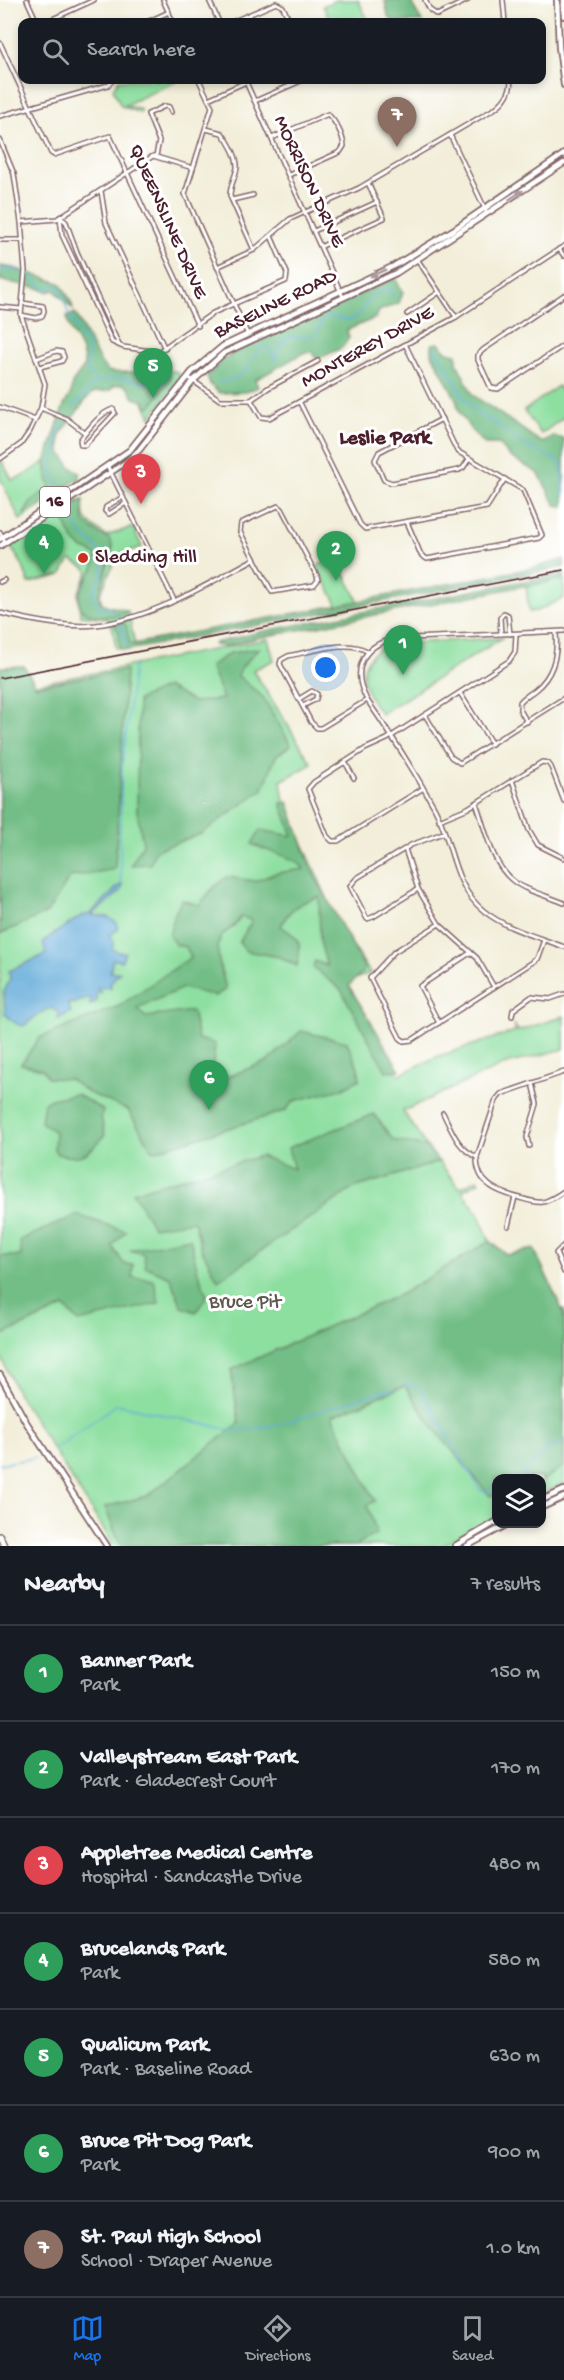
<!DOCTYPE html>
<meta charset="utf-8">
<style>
body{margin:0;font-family:"Gochi Hand",sans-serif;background:#242831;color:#f1f3f6}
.controls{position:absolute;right:18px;bottom:18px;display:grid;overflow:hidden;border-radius:12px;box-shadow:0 3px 9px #0003}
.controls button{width:54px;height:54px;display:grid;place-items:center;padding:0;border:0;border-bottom:2px solid #363941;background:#171b24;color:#f1f3f6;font:30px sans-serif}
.you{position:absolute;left:326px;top:668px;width:21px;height:21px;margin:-15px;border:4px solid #fff;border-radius:50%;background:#1a73e8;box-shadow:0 0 0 9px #1a73e833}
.badge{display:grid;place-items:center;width:39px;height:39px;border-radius:50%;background:#1a73e8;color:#fff;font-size:20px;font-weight:700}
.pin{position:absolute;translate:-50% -50px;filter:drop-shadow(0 2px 3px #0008)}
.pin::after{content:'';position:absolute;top:32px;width:21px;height:18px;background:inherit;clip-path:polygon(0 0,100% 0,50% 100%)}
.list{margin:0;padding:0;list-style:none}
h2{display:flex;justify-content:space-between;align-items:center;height:78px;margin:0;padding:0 24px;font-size:26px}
h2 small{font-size:20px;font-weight:400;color:#9ea1a6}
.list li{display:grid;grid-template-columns:39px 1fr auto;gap:18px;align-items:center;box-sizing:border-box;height:96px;padding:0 24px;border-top:2px solid #363941}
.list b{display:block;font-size:22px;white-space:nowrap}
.list p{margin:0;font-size:20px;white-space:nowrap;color:#9ea1a6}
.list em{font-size:20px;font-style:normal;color:#9ea1a6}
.icon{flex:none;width:33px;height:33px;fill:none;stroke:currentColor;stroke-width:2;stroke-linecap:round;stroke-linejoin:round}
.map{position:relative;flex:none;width:564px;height:1546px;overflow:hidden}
.search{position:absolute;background:#171b24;box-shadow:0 3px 9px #0003;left:18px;right:18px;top:18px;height:66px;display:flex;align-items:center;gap:15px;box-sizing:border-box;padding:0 21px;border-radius:12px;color:#9ea1a6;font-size:22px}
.sheet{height:750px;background:#171b24}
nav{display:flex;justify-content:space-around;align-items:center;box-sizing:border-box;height:84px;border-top:2px solid #363941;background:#171b24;font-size:16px;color:#9ea1a6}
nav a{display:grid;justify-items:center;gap:3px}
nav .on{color:#1a73e8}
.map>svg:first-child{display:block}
</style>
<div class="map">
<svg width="564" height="1546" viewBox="0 0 564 1546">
<rect width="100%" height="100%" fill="#fff"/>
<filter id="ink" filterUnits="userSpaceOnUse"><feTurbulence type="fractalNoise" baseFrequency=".0167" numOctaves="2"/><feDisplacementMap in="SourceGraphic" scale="12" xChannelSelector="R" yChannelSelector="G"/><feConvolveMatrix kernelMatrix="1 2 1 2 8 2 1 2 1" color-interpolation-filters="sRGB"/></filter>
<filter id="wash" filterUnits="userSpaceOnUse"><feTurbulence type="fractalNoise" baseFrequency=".008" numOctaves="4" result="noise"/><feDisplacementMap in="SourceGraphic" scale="24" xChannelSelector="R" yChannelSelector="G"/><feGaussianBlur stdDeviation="1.35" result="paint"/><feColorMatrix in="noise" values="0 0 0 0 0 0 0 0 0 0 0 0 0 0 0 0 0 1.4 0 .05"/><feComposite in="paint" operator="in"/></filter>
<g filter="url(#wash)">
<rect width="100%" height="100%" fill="#f2eed9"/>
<g fill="#8ddfa0" stroke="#6c7f66" stroke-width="1.5">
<path d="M336,0H358L369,22H331L323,6Z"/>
<path d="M119,80H177V81L125,105L141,110L140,113L121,106L113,89Z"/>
<path d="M150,357L163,360L162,369L177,372L180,377L151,417L129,372H146Z"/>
<path d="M558,386L564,395V417L541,434L524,411Z"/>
<path d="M53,456L68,487L20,520L0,478V462L2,461L12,480L27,474Z"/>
<path d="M78,500C87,524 87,522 106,536L133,527L142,547L117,555L100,595L102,604L128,611L135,645L116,648L112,626L106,618L80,615L78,594L88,572L87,569L72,560L69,561L61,575L29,583L22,564L10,546Z"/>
<path d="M336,557L359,602L338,606L317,566Z"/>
<path d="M564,579V598L537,611L529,612L526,586Z"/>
<path d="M502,638L381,714C361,687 352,664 386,644Z"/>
<path d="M268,639L274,660L253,670L312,764L281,781L284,801L337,920L370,973L346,983L399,1075L436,1057L516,1031L514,1024L518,1031L564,1016V1049L503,1065L403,1111L427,1147L460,1188L477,1179L479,1182L462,1191L478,1213L490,1241L507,1255L534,1249L562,1310L564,1309V1483L542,1494V1478H496V1517L442,1546H114L18,1394L0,1355V691Z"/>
</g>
<g fill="#72be86" stroke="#5e6e58" stroke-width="1.5">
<path d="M387,0H410L422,22H393L388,16L385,1Z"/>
<path d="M0,266L14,268L60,283C65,292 71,298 73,309L54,290L47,292C32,284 16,285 0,280Z"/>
<path d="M395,278L403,293L399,303L379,311L376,318L347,330L349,338L342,348L317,359L312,352H305L255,380L258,387L246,392L219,393L210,384L207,376L223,360L240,349Z"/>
<path d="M75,313C81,323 101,368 108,371C120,375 130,369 141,373L151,365H156L158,358L161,361L162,371L170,374V379L151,407H148L144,401L134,398L129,389L123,384L114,386L109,391L95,392L87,398L60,435V451L70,466L80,473V479L58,490L54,498L28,514H24L31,502L50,487L47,478L45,462L64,405L71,393L72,383L84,367C86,345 68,335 67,317Z"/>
<path d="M439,343L447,352L457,354V363L473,395L541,442H544L553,436L564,439V507L556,505L538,473L510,457L499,444H485L471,430L459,411L456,399L432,354V344Z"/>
<path d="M83,499L84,522L100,535L109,538L113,547L99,594L100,601C106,608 118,607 127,611L125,614C109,618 95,618 80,609C75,580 94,581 96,556C92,551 90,552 84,549C71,542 64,525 64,511Z"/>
<path d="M564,559V567L127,650L120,649L119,633L115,626L117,623L123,622L126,624L130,644H133L537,567Z"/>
<path d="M564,573V578L544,582L257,638L225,646L214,645L215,643L260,632Z"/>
<path d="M259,648L241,668L238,676L263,697L291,745L276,756L263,789L201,834L156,850L150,864L131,865L143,844L137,811L138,700L166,687L194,702L223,699L210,666L230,653Z"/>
<path d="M24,666L36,686L126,670L115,869L70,877L47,913L0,934V667Z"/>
<path d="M288,802L312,871L365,969L349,986L400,1070L386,1071L341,990L313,967L315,961L327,966L320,941L319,897C301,902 289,908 281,926C301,940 302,942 297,966L279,957L246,951L239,943L252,920L241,917C234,929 226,930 221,937C213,950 223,975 226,989L215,996L183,988L137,1008L145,1017L192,1011L198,1039L215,1044L211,1083L268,1061L301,1031L347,1042L358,1067L360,1079L341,1089L294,1101L285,1111L153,1151L128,1110L89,1093L69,1079L48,1078L42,1069L21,1064L39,1038L119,1006L191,957L186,947L176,945L169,936L175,913L182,900L199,905L214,887L227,877L255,881L276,873L304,869C295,855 268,853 252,844L260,830L293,836L281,803Z"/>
<path d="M76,1094L103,1110L101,1117L105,1134C89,1154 83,1161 57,1154L54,1149L55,1132L41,1122L44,1103L51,1099Z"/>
<path d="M374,1114L393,1140L427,1147L439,1162L354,1188L218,1280L201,1248L194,1221L153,1227L133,1192L261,1156L294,1169L288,1148Z"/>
<path d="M77,1215L126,1231L112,1246L124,1264L133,1265L132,1277L154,1280L159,1303L79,1322L64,1307L1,1336L0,1256H21L20,1240Z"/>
<path d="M190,1238L197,1269L207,1296L196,1312L182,1307L170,1277L145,1266L144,1254L130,1250Z"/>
<path d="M490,1241L507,1255L534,1249L564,1314V1466L542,1481V1478H496V1495L490,1496L432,1426L405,1386L332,1416L375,1501L367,1505L377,1533L355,1546H123L118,1540L105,1507L147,1496L239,1423L231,1370L401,1294Z"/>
</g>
<path fill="#62abd9" stroke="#566582" stroke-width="1.5" d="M121,884H123L121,891L92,915L108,917L117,923L118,930L110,934L114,943L112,948L118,952H125L122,961L113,959L110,972H120L111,982V987L97,988L101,993H96L97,1001L90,1005L91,998L77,1002L75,1004L70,1003L68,1004L71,1012L58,1019L59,1013L51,1008C48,1010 45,1010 42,1012C24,1022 27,1036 5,1014L4,992L10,979L9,971L46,954L43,943L46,939L81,916L90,914Z"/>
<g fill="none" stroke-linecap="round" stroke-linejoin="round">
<g stroke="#62abd9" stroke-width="1.5">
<path d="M0,272L7,268L21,273"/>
<path d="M29,276L45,288L55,285L60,289L69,315L89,349L87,368L95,382L121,378L145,383L167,381"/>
<path d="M434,347L465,399L478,414L499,426L524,445L558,461L561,465L564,496"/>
<path d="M218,382C230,381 237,379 246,370V366C255,360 256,351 263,346L270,349L275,360L277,358C277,348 281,343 289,337C300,337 312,341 318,330C321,324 320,322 326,317L350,320C372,310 359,296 389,289L394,297"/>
<path d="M74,407L95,382"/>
<path d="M61,489L53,478L52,461L57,448L58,432L65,424"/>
<path d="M70,511C72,515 73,521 75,525C83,540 105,546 103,566C103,578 95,587 92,596L101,609L109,608L115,614"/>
<path d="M120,624L128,648"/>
<path d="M121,886L120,837L122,765L134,666"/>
<path d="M404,1386L412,1384L423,1393L480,1490L487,1492L496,1486"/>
<path d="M53,1450L117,1404L230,1430C286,1431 339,1400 393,1389"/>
<path d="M0,1464L35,1458"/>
<path d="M520,1478C532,1462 544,1448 564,1442"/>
</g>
</g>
</g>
<g filter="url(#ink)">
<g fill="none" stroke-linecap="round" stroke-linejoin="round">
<g stroke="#856768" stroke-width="6">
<g id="minor">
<path d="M27,0L37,22"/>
<path d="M163,0L173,22"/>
<path d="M209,0L219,22"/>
<path d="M425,0L430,10L437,15L468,0"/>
<path d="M503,0L505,22"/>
<path d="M46,22L94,0"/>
<path d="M147,22L169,12"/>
<path d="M232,22L276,3L283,7L290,22"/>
<path d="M0,43L51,153L54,155L110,136L198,326"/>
<path d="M199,80L212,107L185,194L247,333"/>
<path d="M245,80L343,297"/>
<path d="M208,99L246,82"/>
<path d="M255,101L303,80"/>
<path d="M0,116L108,85L113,80"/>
<path d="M206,129L222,133C229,142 238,157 237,168C235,178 230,185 230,196L254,250"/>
<path d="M450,135L487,213"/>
<path d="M272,138L328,114C336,122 343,135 344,146L340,152L289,175"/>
<path d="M0,140L14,174L21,222L25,271L21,315L45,384L41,408L30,431L21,444L0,459"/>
<path d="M156,156L159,141L148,114L165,106L169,107L171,112"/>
<path d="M101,191L106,223L165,349"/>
<path d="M232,200L253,195"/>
<path d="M60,217L62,235L112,342L123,347L158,352L213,313L286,281L287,273L271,236"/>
<path d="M60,217L66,222L77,252L119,345"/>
<path d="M21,222L57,219L153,156L193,168"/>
<path d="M314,231L377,202"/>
<path d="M0,240H22"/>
<path d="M322,246L384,218L368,183"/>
<path d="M559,249L564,256"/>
<path d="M417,259L456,317"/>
<path d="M217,267L254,250L290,219L359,188L494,109C504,102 511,92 511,80"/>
<path d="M564,295L483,350L478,355V360L491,388L498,389L564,345"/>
<path d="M0,307L21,309"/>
<path d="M407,314L438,293"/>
<path d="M21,315L36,318L42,316L44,311L43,306L22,303"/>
<path d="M405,344L457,451L523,490L542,535L539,538L427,559L421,555L407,522"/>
<path d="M36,359L56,351L62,352L64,357L62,361L40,367"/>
<path d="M188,377L220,400H251L261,417L269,418L456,317L564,246"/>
<path d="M251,400L268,388L318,361"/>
<path d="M300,403L360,524L365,529L487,507L505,479"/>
<path d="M0,407L35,420"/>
<path d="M41,408L67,419L85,433"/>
<path d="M113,409L115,413L85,445H81L80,440C88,430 100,413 113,409Z"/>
<path d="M442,419L379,452L375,460L384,480L392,483L459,470L463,468L469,459"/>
<path d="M108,467L174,600"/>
<path d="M123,497L106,507L105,511L109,514L126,503"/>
<path d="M278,506L282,509L317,576L318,580L314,585L272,592L240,532L241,523Z"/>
<path d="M0,532L5,542"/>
<path d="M0,582L4,580"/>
<path d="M0,613C28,620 68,628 96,625C152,618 205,586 254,559"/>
<path d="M564,631L391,639C360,648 352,672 367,700C390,733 413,769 433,805C453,839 451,885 484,911C506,929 538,937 564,947"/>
<path d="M501,634L500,618L504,613L508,615L510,634"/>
<path d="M460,693L492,744"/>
<path d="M299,699L312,691L317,694L316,699L303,706"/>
<path d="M367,700L321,728H317L311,722L280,664L281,660L288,656C310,652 350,638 368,652"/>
<path d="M425,715L451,757L460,763L564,698"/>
<path d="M527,722L520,710V702C524,697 530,694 535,690C553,676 558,654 556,632"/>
<path d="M345,762L354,778"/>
<path d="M512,780L529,830L538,845L564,858"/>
<path d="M422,789L338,841H332L327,836L308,789L314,782L365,749L387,739L509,661L515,652L516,634"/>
<path d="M476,803C485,827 491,863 512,880C525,891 548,896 564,903"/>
<path d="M439,820L468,808L542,762L548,763L551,767L564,801"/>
<path d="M405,849L418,889L439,924L477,958L494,987"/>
<path d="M418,889L373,917L367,919L350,886L357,878L411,845L443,833"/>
<path d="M439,924L394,952L370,978L400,1038L404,1041L412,1040L533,962L537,959L544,940"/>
<path d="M512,1016L513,1010L531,997L550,999L564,994"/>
<path d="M439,1023L420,986L470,953"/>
<path d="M564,1072L501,1094L496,1100L477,1157C476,1184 497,1192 520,1198C527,1200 535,1203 543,1202C551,1200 557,1196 564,1191"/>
<path d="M443,1113C452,1131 458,1149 477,1157"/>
<path d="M529,1146L527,1137L537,1104L532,1083"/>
<path d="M508,1226L515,1197"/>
<path d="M564,1245L556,1253L564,1272"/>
</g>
</g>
<g stroke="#856768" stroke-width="8">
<g id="major">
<path d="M557,0L559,47L564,85"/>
<path d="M564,0V16"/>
<path d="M0,539L130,450L192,372L223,346L394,266L453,230L564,154"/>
<path d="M0,546L126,462L139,450L193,381L224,353L396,273L564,163"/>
<path d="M0,1375L26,1422L107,1546"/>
<path d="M542,1500L564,1490"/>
<path d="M542,1507L564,1497"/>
<path d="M455,1546L496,1522"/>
<path d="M467,1546L508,1524"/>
</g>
</g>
<g stroke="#856768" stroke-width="8">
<path id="highway" d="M0,1536L4,1546"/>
</g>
<use href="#minor" stroke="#fff" stroke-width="3"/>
<use href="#major" stroke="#fff" stroke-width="4.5"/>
<use href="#highway" stroke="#fff" stroke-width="5"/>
<path stroke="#4a1f2b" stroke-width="1.5" d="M0,678L564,570"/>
</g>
<defs><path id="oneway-solid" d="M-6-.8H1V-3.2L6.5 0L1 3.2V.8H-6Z" transform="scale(1.5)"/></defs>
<g fill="#ae9aa0">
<use href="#oneway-solid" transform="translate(516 195) rotate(-33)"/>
<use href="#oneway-solid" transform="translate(378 273) rotate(156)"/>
</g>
</g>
<circle fill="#c8321e" stroke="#fff" stroke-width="2" cx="83" cy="558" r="6"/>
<g text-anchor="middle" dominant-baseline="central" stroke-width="6" stroke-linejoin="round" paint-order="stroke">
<rect fill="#fff" stroke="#80626b" stroke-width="1.5" x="40" y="487" width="30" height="30" rx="4.5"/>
<g font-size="18" font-weight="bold" fill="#4a1f2b">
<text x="55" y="502">16</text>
</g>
<g font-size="20" fill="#4a1f2b" stroke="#fff">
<text transform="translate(308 182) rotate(65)">MORRISON DRIVE</text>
<text transform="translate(167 222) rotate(66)">QUEENSLINE DRIVE</text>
<text transform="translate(276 305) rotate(-26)">BASELINE ROAD</text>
<text transform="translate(368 348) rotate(-29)">MONTEREY DRIVE</text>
</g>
<g font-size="20" fill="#4a1f2b" stroke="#fff" text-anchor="start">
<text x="95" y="558">Sledding Hill</text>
</g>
<g font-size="20" fill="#5e594e" stroke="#fff">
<text x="245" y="1303">Bruce Pit</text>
</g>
<g font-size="21" font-weight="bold" fill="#4a1f2b" stroke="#fff">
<text x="385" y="439">Leslie Park</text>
</g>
</g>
</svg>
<div class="controls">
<button><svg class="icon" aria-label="layers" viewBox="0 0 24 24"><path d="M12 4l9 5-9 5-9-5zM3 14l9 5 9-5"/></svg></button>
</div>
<div class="you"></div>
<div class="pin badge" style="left:403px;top:675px;background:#2e9e5b">1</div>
<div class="pin badge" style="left:336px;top:581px;background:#2e9e5b">2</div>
<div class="pin badge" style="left:141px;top:504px;background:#e0444e">3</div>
<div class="pin badge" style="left:44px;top:574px;background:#2e9e5b">4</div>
<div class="pin badge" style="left:153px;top:398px;background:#2e9e5b">5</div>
<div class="pin badge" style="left:209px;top:1110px;background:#2e9e5b">6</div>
<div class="pin badge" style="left:397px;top:147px;background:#8d6e63">7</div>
<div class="search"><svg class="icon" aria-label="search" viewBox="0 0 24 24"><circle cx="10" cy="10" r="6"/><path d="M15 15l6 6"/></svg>Search here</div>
</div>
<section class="sheet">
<h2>Nearby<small>7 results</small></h2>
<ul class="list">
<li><span class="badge" style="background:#2e9e5b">1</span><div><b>Banner Park</b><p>Park</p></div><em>150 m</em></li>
<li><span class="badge" style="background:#2e9e5b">2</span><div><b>Valleystream East Park</b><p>Park · Gladecrest Court</p></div><em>170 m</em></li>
<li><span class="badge" style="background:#e0444e">3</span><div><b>Appletree Medical Centre</b><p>Hospital · Sandcastle Drive</p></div><em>480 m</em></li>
<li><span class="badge" style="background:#2e9e5b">4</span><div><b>Brucelands Park</b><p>Park</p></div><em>580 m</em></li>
<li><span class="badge" style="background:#2e9e5b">5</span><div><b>Qualicum Park</b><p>Park · Baseline Road</p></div><em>630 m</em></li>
<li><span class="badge" style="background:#2e9e5b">6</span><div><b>Bruce Pit Dog Park</b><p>Park</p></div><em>900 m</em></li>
<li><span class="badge" style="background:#8d6e63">7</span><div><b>St. Paul High School</b><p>School · Draper Avenue</p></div><em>1.0 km</em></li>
</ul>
</section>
<nav>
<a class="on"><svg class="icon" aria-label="map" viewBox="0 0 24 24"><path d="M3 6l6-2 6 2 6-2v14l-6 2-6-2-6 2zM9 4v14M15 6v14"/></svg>Map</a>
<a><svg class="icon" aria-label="directions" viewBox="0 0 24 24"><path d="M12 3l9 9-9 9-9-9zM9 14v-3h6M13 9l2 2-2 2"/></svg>Directions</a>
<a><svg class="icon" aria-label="saved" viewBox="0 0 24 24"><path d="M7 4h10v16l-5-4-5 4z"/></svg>Saved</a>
</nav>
